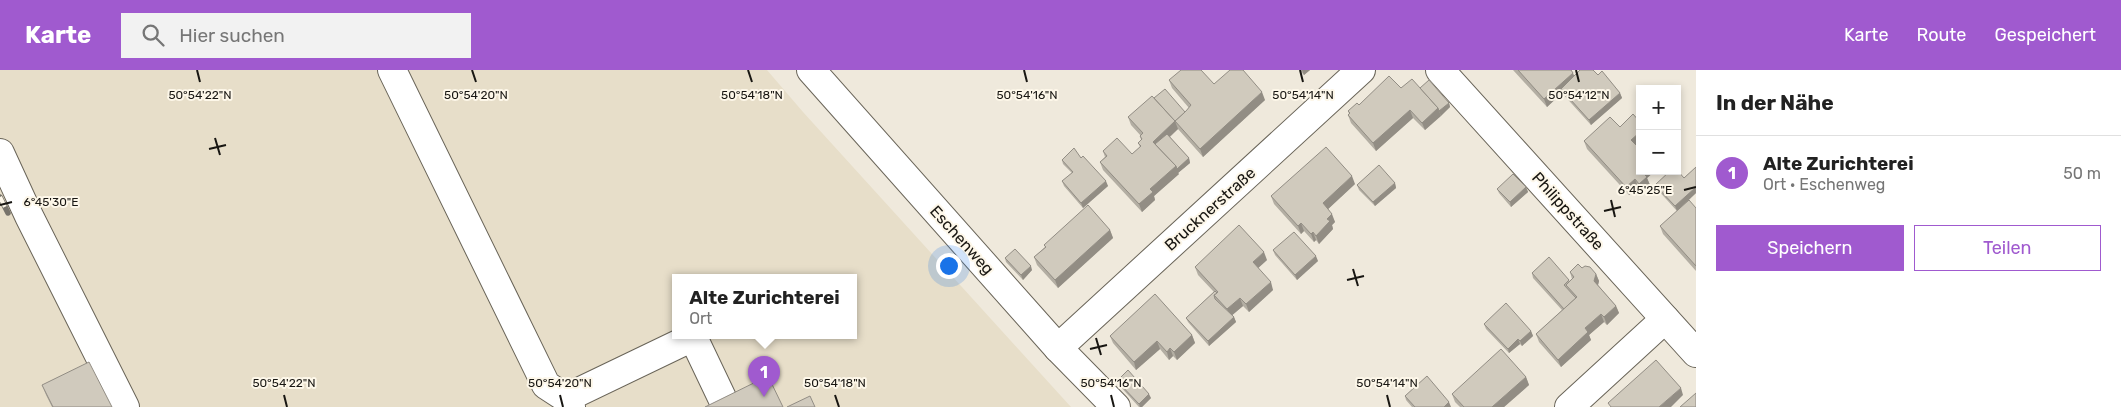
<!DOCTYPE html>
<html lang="de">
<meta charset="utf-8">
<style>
body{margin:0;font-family:Rubik,sans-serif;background:#f2f2f2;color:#222}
.controls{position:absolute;right:15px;top:15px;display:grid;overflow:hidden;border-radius:0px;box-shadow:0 2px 8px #0003}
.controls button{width:45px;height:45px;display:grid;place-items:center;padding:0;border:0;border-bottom:1px solid #e0e0e0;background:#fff;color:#222;font:25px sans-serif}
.you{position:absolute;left:948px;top:195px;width:18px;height:18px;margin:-12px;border:4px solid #fff;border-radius:50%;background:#1a73e8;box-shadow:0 0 0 8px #1a73e833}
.badge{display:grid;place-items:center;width:32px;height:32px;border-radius:50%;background:#a05acf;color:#fff;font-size:16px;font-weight:700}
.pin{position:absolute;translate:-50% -41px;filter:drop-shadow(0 1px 2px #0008)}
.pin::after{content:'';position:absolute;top:26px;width:18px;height:15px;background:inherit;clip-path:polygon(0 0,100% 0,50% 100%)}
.popup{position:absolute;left:672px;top:204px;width:185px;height:65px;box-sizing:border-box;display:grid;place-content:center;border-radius:0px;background:#fff;filter:drop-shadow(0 1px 4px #0005);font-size:16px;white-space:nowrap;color:#767676}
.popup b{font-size:19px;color:#222}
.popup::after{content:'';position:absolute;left:50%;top:100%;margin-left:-10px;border:10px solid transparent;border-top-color:#fff}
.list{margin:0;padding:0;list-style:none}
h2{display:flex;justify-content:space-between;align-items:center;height:65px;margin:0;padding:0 20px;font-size:21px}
h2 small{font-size:16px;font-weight:400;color:#767676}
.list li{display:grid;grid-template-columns:32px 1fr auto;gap:15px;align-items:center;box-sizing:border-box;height:75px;padding:0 20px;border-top:1px solid #e0e0e0}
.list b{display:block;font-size:19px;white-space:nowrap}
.list p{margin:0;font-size:16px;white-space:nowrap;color:#767676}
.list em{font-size:16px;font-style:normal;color:#767676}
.actions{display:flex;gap:10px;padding:15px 20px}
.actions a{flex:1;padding:11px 0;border:1px solid #a05acf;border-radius:0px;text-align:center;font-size:18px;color:#a05acf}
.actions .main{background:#a05acf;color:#fff}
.icon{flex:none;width:28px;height:28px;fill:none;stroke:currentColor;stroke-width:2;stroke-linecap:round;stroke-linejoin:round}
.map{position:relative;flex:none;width:1696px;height:337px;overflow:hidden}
header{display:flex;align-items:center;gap:30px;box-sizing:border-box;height:70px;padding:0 25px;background:#a05acf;color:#fff}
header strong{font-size:24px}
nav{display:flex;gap:28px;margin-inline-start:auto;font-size:18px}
.search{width:350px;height:45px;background:#f2f2f2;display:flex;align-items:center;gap:12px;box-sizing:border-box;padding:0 18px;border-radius:0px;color:#767676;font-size:19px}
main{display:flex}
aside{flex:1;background:#fff}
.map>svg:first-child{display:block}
</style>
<header>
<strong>Karte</strong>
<div class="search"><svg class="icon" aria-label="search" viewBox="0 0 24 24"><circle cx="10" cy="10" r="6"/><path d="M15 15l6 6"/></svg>Hier suchen</div>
<nav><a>Karte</a><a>Route</a><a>Gespeichert</a></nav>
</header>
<main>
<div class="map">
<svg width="1696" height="337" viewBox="0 0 1696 337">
<rect width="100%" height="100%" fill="#efe9dc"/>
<path fill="#e7dec9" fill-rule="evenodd" d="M0,0H767L803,42L1071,337H0ZM675,208H853V266H675Z"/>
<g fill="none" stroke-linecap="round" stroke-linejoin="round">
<g stroke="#696458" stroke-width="30">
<g id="minor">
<path d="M392,0L546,315L566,328"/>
<path d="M811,0L1058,278L1116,337"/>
<path d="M1440,0L1696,283"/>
<path d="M0,83L29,146L125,337"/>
<path d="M1058,278L1361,0"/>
<path d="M571,337L566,328L693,267L723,330"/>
<path d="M1569,337L1665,249"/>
</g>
</g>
<use href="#minor" stroke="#fff" stroke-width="28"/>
<g stroke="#77736b" stroke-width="5.5">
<path id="rail" d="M0,127L8,143"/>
</g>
<use href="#rail" stroke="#fdf7e9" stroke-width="4" stroke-dasharray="11" stroke-linecap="butt"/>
</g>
<g fill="#b3aea3">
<path d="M1299,0H1310L1304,5Z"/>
<path d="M1513,0H1571L1574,6L1598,5L1620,23L1622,28L1591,55L1562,23L1547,37Z"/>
<path d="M1169,10L1214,14L1265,30L1203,87L1178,59L1170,67L1189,88L1190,93L1178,103L1179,104L1154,126L1155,130L1142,142L1103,100L1100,92L1105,87L1103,81L1132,84L1140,77L1138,73L1141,70L1140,66H1141L1131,55L1128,47L1154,28L1185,42L1189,38L1172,18Z"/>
<path d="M1401,18H1420L1449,33L1450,37L1425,60L1413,48L1376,81L1351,53L1348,45L1349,44L1348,41L1359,35Z"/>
<path d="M1584,71L1637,75L1640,101H1655L1647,108L1650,115L1642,122L1638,117L1629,125L1587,79Z"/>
<path d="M1081,88L1108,116L1083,138L1064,116L1062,111L1072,103L1063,94L1062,90Z"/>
<path d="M1696,97V123L1677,141L1657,119L1655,115L1684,108Z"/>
<path d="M1395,113L1396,118L1375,136L1359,120L1357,115Z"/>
<path d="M1355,114L1328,139L1335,152L1332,155L1333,159L1319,174L1316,170L1314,172L1304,161L1301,164L1274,134L1271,126Z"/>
<path d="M1526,117L1528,122L1511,137L1499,123L1497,119Z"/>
<path d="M1696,138V201L1663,164L1660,156Z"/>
<path d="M1110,160L1113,168L1058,218L1037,195L1034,187L1045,177L1044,175Z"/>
<path d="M1273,180L1318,191L1297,210L1275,185Z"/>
<path d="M1005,188L1032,200L1023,210L1006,192Z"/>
<path d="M1267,190L1258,198L1273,220L1249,242L1243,236L1232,245L1234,247L1236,252L1209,276L1188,252L1186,248L1214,222L1198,205L1195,197Z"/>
<path d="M1582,198L1596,204L1599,211L1598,215L1616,236L1619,243L1607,255L1604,252L1589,265L1591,270L1561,297L1539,272L1536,264L1562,240L1533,208L1532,203L1569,211L1572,209L1570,202Z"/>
<path d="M1484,254L1531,261L1533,266L1522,276L1520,274L1509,283L1486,259Z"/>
<path d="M1192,265L1195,273L1177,290L1173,286L1169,290L1160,279L1136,300L1113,273L1110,266Z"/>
<path d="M1526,307L1529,315L1504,337H1460L1455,332L1452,324Z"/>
<path d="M1117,311L1151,328L1142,337H1139L1119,315Z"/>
<path d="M42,315L112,337H52L46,325Z"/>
<path d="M1405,326L1451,337H1412L1406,330Z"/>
</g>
<g fill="#928d84">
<path d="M1302,0H1310L1304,5Z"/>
<path d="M1573,3L1576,11L1561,19L1562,23L1547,37L1544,29Z"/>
<path d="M1262,22L1265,30L1203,87L1200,79Z"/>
<path d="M1620,23L1622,28L1591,55L1589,50Z"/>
<path d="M1449,33L1450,37L1441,46L1439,41Z"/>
<path d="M1438,38L1441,46L1425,60L1422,53Z"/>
<path d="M1410,40L1413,48L1376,81L1373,73Z"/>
<path d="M1175,51L1178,59L1157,78L1153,72Z"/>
<path d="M1640,62V73L1634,77L1631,70Z"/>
<path d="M1189,88L1190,93L1178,103L1179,104L1154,126L1155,130L1142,142L1139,134L1150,119L1176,96Z"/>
<path d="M1643,101H1655L1647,108L1650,115L1642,122L1639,114L1642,102Z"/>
<path d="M1352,106L1355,114L1326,141L1323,133Z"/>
<path d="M1635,109L1638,117L1629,125L1626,117Z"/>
<path d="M1106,111L1108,116L1083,138L1081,133Z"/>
<path d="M1395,113L1396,118L1375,136L1373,132Z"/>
<path d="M1526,117L1528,122L1511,137L1510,132Z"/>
<path d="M1696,117V123L1677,141L1675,136Z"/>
<path d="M1332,144L1335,152L1332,155L1333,159L1319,174L1316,166L1327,149Z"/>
<path d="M1301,153L1304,161L1301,164L1298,156Z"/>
<path d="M1110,160L1113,168L1058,218L1055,210Z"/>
<path d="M1313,162L1316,170L1314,172L1311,164Z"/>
<path d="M1264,182L1267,190L1256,200L1253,192Z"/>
<path d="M1316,186L1318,191L1297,210L1295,205Z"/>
<path d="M1031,196L1032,200L1023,210L1021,205Z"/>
<path d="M1596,204L1599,211L1597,219L1594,211Z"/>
<path d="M1271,212L1273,220L1249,242L1246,234Z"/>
<path d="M1240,228L1243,236L1230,247L1227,239Z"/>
<path d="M1616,236L1619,243L1607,255L1604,247Z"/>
<path d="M1601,244L1604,252L1589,265L1591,270L1561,297L1558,290L1585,258Z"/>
<path d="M1234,247L1236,252L1209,276L1208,271Z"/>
<path d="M1531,261L1533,266L1522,276L1520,271Z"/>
<path d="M1192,265L1195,273L1177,290L1174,282Z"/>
<path d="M1518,269L1520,274L1509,283L1508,279Z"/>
<path d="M1157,271L1160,279L1136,300L1134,292Z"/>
<path d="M1170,278L1173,286L1169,290L1167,282Z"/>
<path d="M1526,307L1529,315L1504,337H1492Z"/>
<path d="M1681,318L1683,325L1671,337H1659Z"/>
<path d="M1149,324L1151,328L1142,337H1140L1139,334Z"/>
<path d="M1449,332L1451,337H1444Z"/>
</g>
<g fill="#d0cabd" stroke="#928d84">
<path d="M1181,0H1201L1214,14L1230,0H1243L1262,22L1200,79L1175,51L1153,72L1176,96L1150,119L1153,122L1139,134L1100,92L1107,86L1103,81L1117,68L1132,84L1141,76L1138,73L1142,69L1140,66L1143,63L1128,47L1152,26L1175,51L1186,41L1191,35L1169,10Z"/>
<path d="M1518,0H1571L1573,3L1544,29Z"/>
<path d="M1580,0H1593L1598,5L1602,1L1620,23L1589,50L1561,19Z"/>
<path d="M1389,6L1401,18L1412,9L1438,38L1422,53L1410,40L1373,73L1348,45L1350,43L1348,41L1357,33L1359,35Z"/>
<path d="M1429,10L1449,33L1439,41L1438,38L1420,18Z"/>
<path d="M1165,19L1185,42L1175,51L1154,28Z"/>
<path d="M1633,44L1640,52V62L1631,70L1640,79V101H1643L1642,102L1647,107L1639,114L1635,109L1626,117L1584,71L1610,47L1620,57Z"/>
<path d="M1167,64L1189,88L1177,99L1176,96L1155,74Z"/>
<path d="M1326,77L1352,106L1323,133L1332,144L1327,149L1330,151L1316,166L1313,162L1311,164L1301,153L1298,156L1271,126Z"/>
<path d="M1074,78L1081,88L1083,86L1106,111L1081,133L1062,111L1073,102L1062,90Z"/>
<path d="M1379,95L1395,113L1373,132L1357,115Z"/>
<path d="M1696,97V117L1675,136L1655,115L1670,101H1677V100L1684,108Z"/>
<path d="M1513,104L1526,117L1510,132L1497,119Z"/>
<path d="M1689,130L1696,138V196L1660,156Z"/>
<path d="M1088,135L1110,160L1055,210L1034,187L1046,177L1044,175Z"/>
<path d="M1239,155L1264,182L1253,192L1271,212L1246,234L1240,228L1227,239L1214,225L1218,222L1195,197Z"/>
<path d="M1294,162L1316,186L1295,205L1273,180Z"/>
<path d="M1015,179L1031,196L1021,205L1005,188Z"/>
<path d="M1549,187L1569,210L1564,215L1576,228L1564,239L1532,203Z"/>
<path d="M1578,194L1582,198L1585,196L1590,197L1596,204L1594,211L1616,236L1604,247L1601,244L1585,258L1588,262L1558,290L1536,264L1577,227L1566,215L1574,207L1570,202Z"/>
<path d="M1215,221L1217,223L1214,225L1215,229L1234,247L1208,271L1186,248Z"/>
<path d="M1155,224L1192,265L1174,282L1170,278L1167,282L1157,271L1134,292L1110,266Z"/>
<path d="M1506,233L1531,261L1520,271L1518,269L1508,279L1484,254Z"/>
<path d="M1501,279L1526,307L1492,337H1464L1452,324Z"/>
<path d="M1656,290L1681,318L1659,337H1611L1608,333Z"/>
<path d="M89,292L112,337H53L42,315Z"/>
<path d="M1128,300L1149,324L1139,334L1117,311Z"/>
<path d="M768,306L783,337H705Z"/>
<path d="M1427,306L1449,332L1444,337H1415L1405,326Z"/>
<path d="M1696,323V337H1680Z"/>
<path d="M810,326L815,337H787Z"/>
</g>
<path fill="none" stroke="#181612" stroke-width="2" d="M197,0L200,12M472,0L476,12M748,0L752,12M1024,0L1027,12M1300,0L1303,12M1576,0L1579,12M215,68L220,85M209,79L226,75M1684,120L1696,117M1611,130L1615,147M0,135L12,132M1604,141L1621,137M1353,199L1358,216M1347,210L1364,206M1096,268L1101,285M1090,279L1107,275M284,325L287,337M560,325L563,337M835,325L839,337M1111,325L1114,337M1387,325L1390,337"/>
<g text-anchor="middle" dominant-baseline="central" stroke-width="4" stroke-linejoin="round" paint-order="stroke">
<g font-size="16" fill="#181612" stroke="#fdf7e9">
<text transform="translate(1210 139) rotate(-42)">Brucknerstraße</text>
<text transform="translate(1568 141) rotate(48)">Philippstraße</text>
<text transform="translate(962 170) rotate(48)">Eschenweg</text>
</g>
</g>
<g font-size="12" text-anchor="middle" fill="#181612" stroke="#fdf7e9" stroke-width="4" stroke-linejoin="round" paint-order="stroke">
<text x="200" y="29">50°54'22"N</text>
<text x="476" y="29">50°54'20"N</text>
<text x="752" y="29">50°54'18"N</text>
<text x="1027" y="29">50°54'16"N</text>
<text x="1303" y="29">50°54'14"N</text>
<text x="1579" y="29">50°54'12"N</text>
<text x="1645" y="124">6°45'25"E</text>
<text x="51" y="136">6°45'30"E</text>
<text x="284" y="317">50°54'22"N</text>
<text x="560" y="317">50°54'20"N</text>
<text x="835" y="317">50°54'18"N</text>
<text x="1111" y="317">50°54'16"N</text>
<text x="1387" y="317">50°54'14"N</text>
</g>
</svg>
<div class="controls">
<button>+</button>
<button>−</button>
</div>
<div class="you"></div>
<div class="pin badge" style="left:764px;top:327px">1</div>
<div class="popup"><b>Alte Zurichterei</b>Ort</div>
</div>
<aside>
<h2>In der Nähe<small></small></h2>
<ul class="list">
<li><span class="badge">1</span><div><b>Alte Zurichterei</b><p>Ort · Eschenweg</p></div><em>50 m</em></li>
</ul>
<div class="actions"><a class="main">Speichern</a><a>Teilen</a></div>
</aside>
</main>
